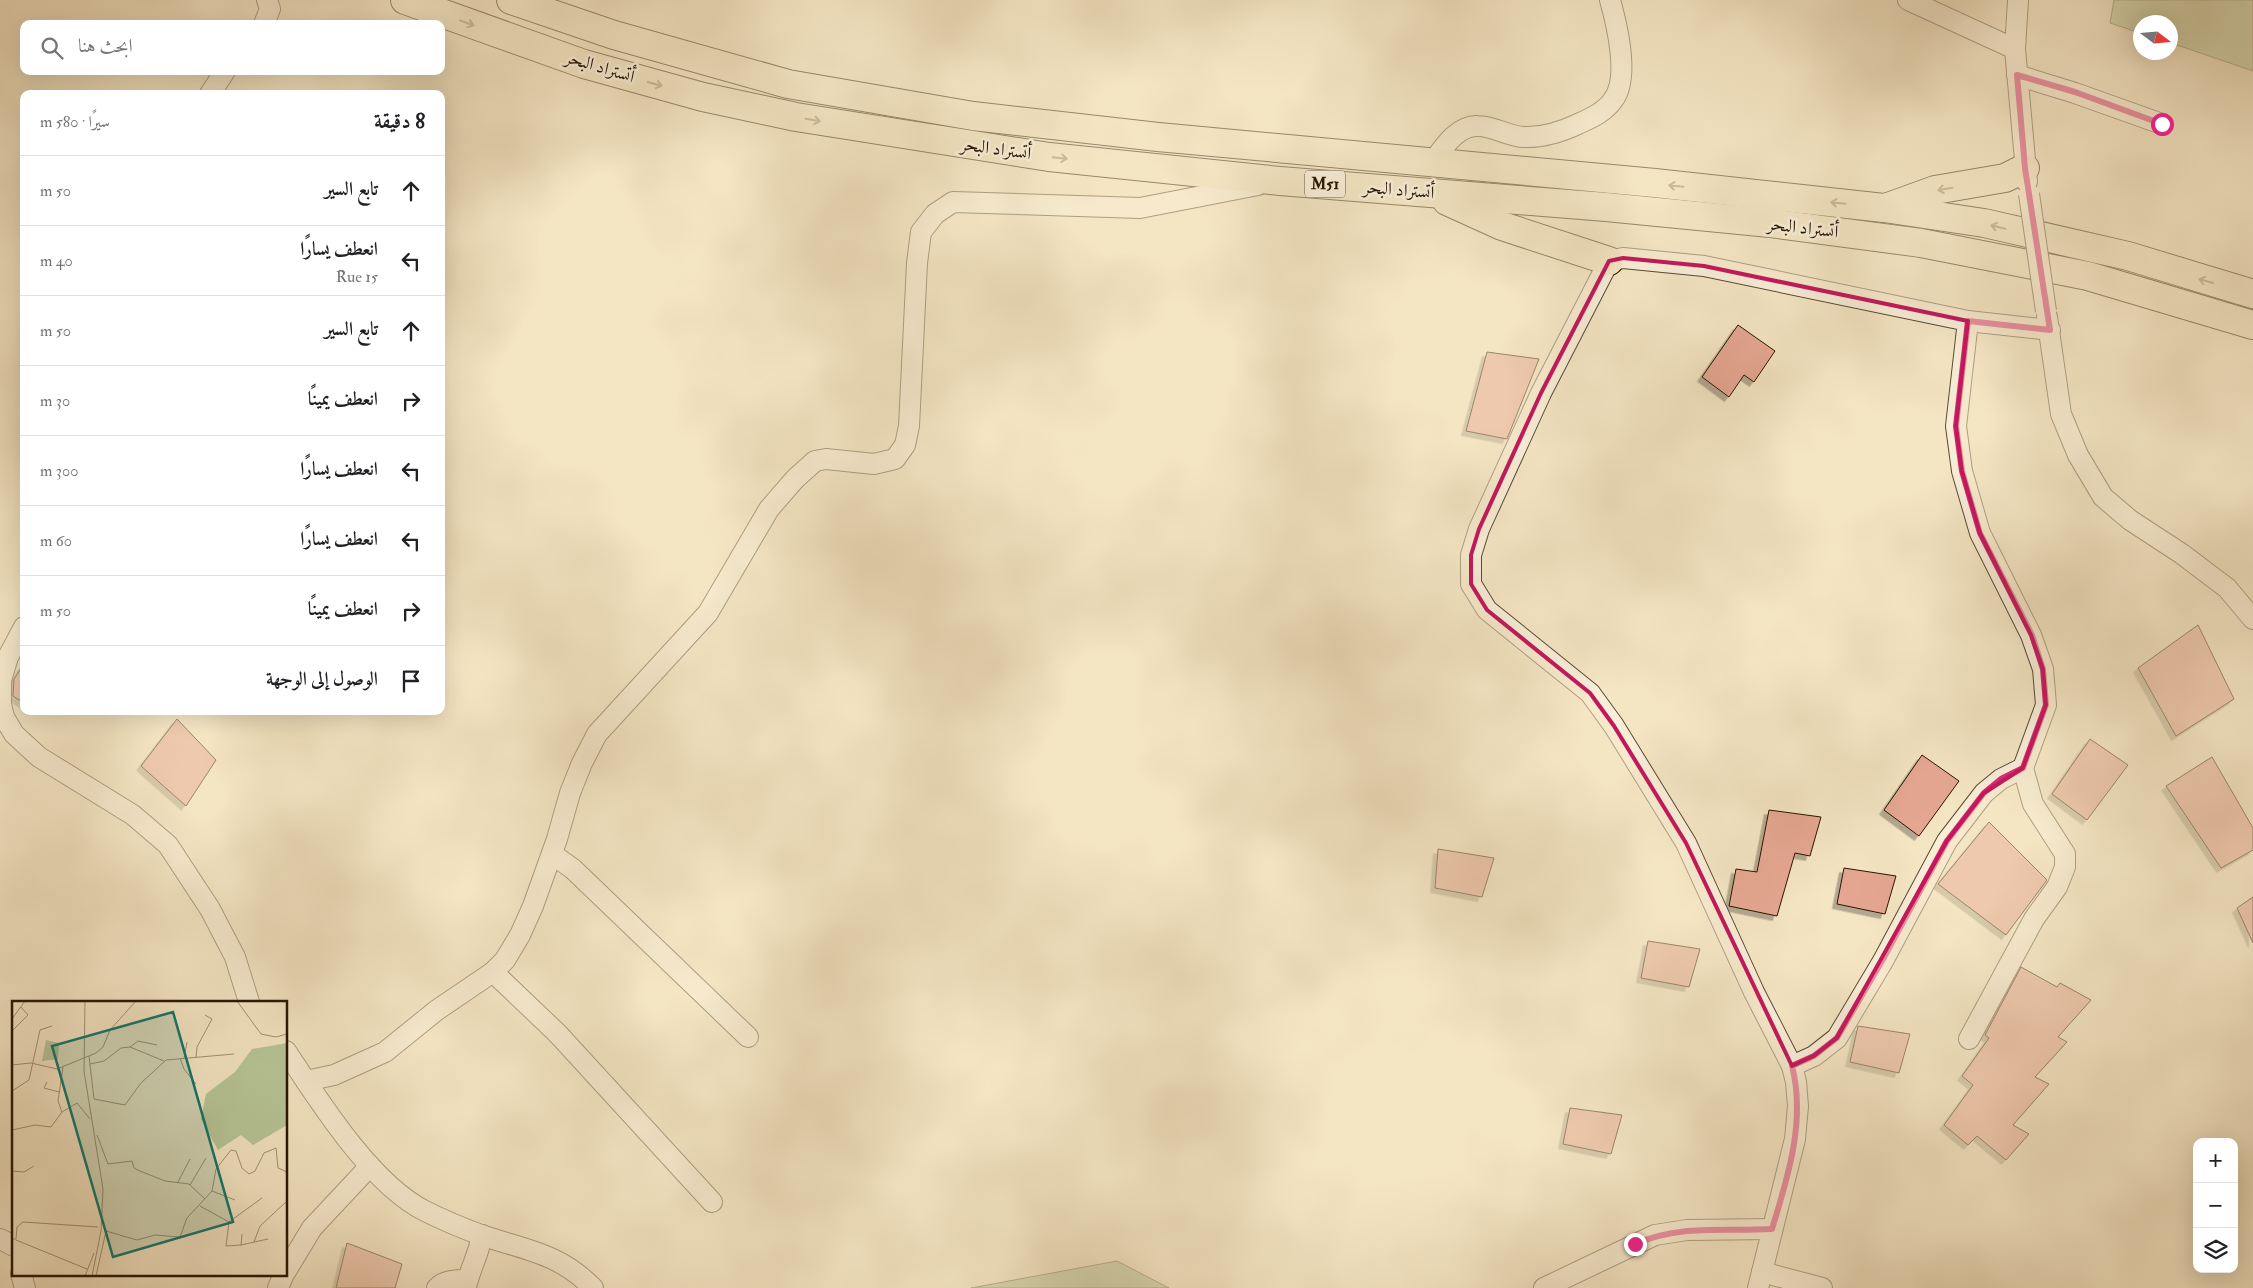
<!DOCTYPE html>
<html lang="ar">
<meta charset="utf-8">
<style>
body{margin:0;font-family:"IM FELL Double Pica",Amiri,serif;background:#f6f6f6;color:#202124;direction:rtl}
.controls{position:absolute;right:15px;bottom:15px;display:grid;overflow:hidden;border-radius:10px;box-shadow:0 5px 20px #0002}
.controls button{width:45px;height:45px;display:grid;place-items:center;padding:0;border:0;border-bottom:1px solid #e0e0e0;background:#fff;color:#202124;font:25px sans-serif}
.compass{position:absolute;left:2133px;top:15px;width:45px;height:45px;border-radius:50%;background:#fff;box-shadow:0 5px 20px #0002;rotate:106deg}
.stop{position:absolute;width:15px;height:15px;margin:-11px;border:4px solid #db2777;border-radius:50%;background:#fff}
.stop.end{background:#db2777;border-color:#fff;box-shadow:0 1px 5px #0008}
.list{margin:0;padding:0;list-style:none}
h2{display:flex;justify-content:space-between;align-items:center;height:65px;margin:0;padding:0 20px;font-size:21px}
h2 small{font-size:16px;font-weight:400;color:#757577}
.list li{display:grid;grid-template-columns:32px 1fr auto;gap:15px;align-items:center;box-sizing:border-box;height:70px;padding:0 20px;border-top:1px solid #e0e0e0}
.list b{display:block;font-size:19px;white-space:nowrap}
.list p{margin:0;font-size:16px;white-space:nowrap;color:#757577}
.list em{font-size:16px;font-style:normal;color:#757577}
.icon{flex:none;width:28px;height:28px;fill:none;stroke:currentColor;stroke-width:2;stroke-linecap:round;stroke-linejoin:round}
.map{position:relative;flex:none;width:2253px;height:1288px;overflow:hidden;direction:ltr}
.search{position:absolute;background:#fff;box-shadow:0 5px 20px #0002;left:20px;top:20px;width:425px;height:55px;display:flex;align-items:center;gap:12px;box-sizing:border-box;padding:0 18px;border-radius:10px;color:#757577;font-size:19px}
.panel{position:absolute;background:#fff;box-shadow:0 5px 20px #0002;left:20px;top:90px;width:425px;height:625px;border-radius:10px;direction:rtl}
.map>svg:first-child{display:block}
</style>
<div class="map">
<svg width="2253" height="1288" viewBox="0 0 2253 1288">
<defs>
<filter id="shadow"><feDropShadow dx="-4.5" dy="4.5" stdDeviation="0" flood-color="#0004"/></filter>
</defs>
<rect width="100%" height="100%" fill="#f4e5c3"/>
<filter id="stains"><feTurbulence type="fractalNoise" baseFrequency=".004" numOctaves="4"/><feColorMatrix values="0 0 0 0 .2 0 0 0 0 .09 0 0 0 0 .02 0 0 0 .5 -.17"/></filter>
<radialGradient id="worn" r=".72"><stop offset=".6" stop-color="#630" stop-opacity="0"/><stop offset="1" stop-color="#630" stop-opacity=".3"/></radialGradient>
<g fill="#b7c697" stroke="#706e4c">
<path d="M2114,0H2253V71L2171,43L2170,22H2140V33L2110,23Z"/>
<path d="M1117,1261L1169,1288H971Z"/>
</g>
<g fill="#e6a792" stroke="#281500" filter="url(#shadow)">
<path d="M1738,325L1775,351L1754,382L1744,375L1729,397L1702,377Z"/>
<path d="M1487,352L1539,359L1507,439L1466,431Z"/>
<path d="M2198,625L2234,699L2176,736L2138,668Z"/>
<path d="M24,664V703L13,696L14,679Z"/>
<path d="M177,719L216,760L186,806L141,766Z"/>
<path d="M2090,739L2128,765L2087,820L2052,794Z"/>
<path d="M1922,755L1959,781L1919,836L1884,810Z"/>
<path d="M2212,757L2253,828V850L2221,868L2166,786Z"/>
<path d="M1769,810L1821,817L1810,856L1795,853L1777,916L1729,906L1736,869L1757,872Z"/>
<path d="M1989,822L2047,880L2006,935L1938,884Z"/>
<path d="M1438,849L1494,858L1482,897L1435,888Z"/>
<path d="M1844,868L1896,876L1885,914L1837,904Z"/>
<path d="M2253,897V943L2237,908Z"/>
<path d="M1648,941L1700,949L1689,987L1641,978Z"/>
<path d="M2021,967L2057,987L2060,983L2091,1000L2058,1037L2067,1042L2035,1077L2049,1084L2013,1125L2029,1134L2006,1160L1977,1136L1968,1145L1944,1125L1973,1085L1962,1076L1989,1038L1985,1035Z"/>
<path d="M1858,1026L1910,1034L1899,1073L1850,1062Z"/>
<path d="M1570,1108L1622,1115L1611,1154L1563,1144Z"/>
<path d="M347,1243L402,1264L395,1288H336Z"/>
</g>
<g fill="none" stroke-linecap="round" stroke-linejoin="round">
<g stroke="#5b4931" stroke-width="22">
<g id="minor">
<path d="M1908,0L2015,49"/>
<path d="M2018,0L2015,49L2027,182"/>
<path d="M264,24L270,9L267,0"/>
<path d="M2017,75L2075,93L2162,124"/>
<path d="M210,94L225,71"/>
<path d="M1432,163C1443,148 1457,125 1478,126C1493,126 1508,136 1523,137C1543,138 1561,132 1578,124C1591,118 1605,112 1613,100C1630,79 1617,25 1610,0"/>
<path d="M2047,317L2061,414L2078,455L2103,497L2130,520L2182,554L2227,588L2253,619"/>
<path d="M1968,321L1956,426L1962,471L1980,533L2031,635L2043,669L2046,705L2023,768L2033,804L2065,854V867L2057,887L2034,919L1969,1039"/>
<path d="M24,627L8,657L1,680V704L4,717L14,734L39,757L133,815L168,845L210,909L235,957L249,1002"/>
<path d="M552,854L573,869L748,1037"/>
<path d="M493,972L558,1034L712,1202"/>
<path d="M286,1051C319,1101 371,1184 425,1211C443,1220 462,1228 481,1235C525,1250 559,1253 593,1288"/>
<path d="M1792,1066L1814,1056L1837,1038L1883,961L1947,841L1984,793L2001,779L2023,768"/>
<path d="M306,1081L334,1075L385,1052L437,1010L493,972L505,960L520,935L533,906L557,839L570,793L582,763L597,734L708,613L769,509L795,479L815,461L826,459L874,464L895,459L905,445L909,426L917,263L921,232L935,214L953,202L1140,208L1258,185"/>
<path d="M0,1239L14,1246"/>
<path d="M286,1271L312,1228L370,1166"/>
<path d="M1762,1272L1822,1288"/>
<path d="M21,1274L25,1288"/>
<path d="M278,1288L284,1274"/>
<path d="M437,1288C444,1280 457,1280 467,1280"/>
<path d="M466,1288C469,1270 479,1255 482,1235"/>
<path d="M1544,1288L1655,1235L1687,1230L1772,1229"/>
<path d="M1758,1288L1795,1139L1798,1106L1796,1082L1792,1066L1754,992L1686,843L1614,726L1590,693L1487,610L1471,584V555L1479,529L1541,393L1609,261L1623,258L1704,266L1968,321L2050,330"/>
</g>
</g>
<g stroke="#281500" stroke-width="30">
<g id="motorway">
<path d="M405,0L584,64L703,97L796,117L1049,157L1280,181L1606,207L1770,223L1921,243L2088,276L2253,325"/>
<path d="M511,0L614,35L788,84L973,116L1158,137L1655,183L1884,208L1984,223L2128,256L2253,294"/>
<path d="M1447,201L1502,226L1609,261"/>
<path d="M1888,207L1935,190L2005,178L2025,168"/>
</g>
</g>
<use href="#minor" stroke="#f8eed8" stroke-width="20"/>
<use href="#motorway" stroke="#f4e5c3" stroke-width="28"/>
<g stroke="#5b4931" stroke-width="22" stroke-linecap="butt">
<path id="minor-bridge" d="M2029,194L2046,311"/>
</g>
<use href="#minor-bridge" stroke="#f8eed8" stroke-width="20"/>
</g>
<defs><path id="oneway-shaft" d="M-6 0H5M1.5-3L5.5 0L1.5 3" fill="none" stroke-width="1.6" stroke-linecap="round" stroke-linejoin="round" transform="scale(1.25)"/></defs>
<g stroke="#98876b">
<use href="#oneway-shaft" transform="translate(467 23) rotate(20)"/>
<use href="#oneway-shaft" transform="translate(655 84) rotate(16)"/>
<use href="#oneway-shaft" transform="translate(813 120) rotate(10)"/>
<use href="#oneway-shaft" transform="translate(1060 158) rotate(6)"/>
<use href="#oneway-shaft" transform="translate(1676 186) rotate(-174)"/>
<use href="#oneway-shaft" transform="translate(1945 189) rotate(171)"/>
<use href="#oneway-shaft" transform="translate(1838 203) rotate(-174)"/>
<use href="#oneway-shaft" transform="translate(1998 227) rotate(-167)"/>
<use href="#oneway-shaft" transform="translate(2206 281) rotate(-164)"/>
</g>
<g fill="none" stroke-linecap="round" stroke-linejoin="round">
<path stroke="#db2777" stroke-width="6" d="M1635,1244C1681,1224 1723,1232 1772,1229C1788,1177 1806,1120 1792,1066L1814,1056L1837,1038L1882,961L1947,841L1984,793L2001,779L2023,768L2046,705L2043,669L2032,635L1980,533L1962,471L1956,426L1968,321L2050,330L2025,168L2017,75L2075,92L2162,124"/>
</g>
<path d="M0 0H2253V1288H0ZM1623,258L1704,266L1968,321L1956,426L1962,471L1980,533L2031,635L2043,669L2046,705L2023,768L1984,793L1947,841L1837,1038L1814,1056L1792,1066L1686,843L1614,726L1590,693L1487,610L1471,584V555L1479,529L1541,393L1609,261Z" fill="#f4e5c3" fill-opacity=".55" fill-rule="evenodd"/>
<path fill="none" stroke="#c2185b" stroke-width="4" stroke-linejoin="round" d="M1623,258L1704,266L1968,321L1956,426L1962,471L1980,533L2031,635L2043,669L2046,705L2023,768L1984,793L1947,841L1837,1038L1814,1056L1792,1066L1686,843L1614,726L1590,693L1487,610L1471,584V555L1479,529L1541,393L1609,261Z"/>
<g text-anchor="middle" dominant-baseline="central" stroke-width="5" stroke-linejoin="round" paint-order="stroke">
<rect fill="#f8eed8" stroke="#665641" stroke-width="1" x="1305" y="170.5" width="40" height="27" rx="4"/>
<g font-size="16" font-weight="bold" fill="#281500">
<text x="1325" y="184">M51</text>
</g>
<g font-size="18" fill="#281500" stroke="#f8eed8">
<text transform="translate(600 67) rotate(17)">أتستراد البحر</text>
<text transform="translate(996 149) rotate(8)">أتستراد البحر</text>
<text transform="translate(1399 190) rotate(5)">أتستراد البحر</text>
<text transform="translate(1803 228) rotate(7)">أتستراد البحر</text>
</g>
</g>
<g transform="translate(12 1001)">
<rect width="275" height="275" fill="#f4e5c3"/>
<path d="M34,39L47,42L46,58L30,60ZM275,42V124L241,144L229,134L206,149L189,118L194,93L223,71L240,48Z" fill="#b7c697"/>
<path fill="none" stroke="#a29275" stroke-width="1" d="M73,0L72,70L91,188L89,230L80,275M225,0L249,33L264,36L275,33M0,18L13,0M0,30L16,14L9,6M118,46L152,60M77,55L82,98L113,104L129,82L154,59L222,53M168,57L172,68L184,83M172,57L175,41M184,57L185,46L200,18L193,14M78,63L92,60L109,47L118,46L126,40L145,44M0,64L19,62L45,68L84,52L91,46L98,29L124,0M35,81L32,87L47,91M0,90L17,79L28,29L40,25M50,111L46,100L51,66M0,129L23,124L39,126L50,111L65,102L78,118M85,134L96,163L120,160L122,167L128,170L153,180L177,183L193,198M0,170L12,171L22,165M166,181L178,158M178,184L194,157M200,190L223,199M188,205L217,221L250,197M217,221L214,245L229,244L230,233M0,238H4L5,226L11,221L86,226M4,239L75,268M242,241L248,225L274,201M229,244L256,238M73,275L82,252M84,275L94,230L125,239L143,234L168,236L175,217L200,190L204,168L219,149L224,150L230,167L237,173L243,170L252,152L264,147L266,167L275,171"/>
<path fill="#0f766e" fill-opacity="0.15" stroke="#0f766e" stroke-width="2.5" d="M161,11L221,221L101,256L40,45Z"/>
<rect width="275" height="275" fill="none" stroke="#281500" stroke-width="2.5"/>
</g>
<rect width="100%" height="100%" filter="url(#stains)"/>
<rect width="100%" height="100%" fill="url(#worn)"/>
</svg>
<div class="controls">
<button>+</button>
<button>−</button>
<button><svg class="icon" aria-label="layers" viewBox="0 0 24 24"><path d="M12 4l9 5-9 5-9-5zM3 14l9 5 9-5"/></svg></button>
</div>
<svg class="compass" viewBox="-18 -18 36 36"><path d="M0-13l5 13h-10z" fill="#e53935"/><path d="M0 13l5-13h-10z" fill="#757577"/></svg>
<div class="stop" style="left:2162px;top:124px"></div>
<div class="stop end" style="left:1635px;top:1244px"></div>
<div class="search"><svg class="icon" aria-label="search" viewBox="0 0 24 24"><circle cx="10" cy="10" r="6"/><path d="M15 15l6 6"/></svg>ابحث هنا</div>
<section class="panel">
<h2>8 دقيقة<small>سيرًا · 580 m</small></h2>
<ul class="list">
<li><svg class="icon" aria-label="ahead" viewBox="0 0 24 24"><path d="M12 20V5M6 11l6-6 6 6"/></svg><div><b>تابع السير</b></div><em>50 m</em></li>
<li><svg class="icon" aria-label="left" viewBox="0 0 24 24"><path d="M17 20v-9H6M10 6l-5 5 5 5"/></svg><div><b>انعطف يسارًا</b><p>Rue 15</p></div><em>40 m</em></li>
<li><svg class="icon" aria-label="ahead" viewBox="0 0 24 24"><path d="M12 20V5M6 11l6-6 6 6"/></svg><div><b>تابع السير</b></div><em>50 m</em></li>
<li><svg class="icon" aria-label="right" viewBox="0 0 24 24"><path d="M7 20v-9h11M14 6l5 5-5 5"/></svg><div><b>انعطف يمينًا</b></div><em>30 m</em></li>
<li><svg class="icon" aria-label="left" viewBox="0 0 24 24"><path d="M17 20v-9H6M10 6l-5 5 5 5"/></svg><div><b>انعطف يسارًا</b></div><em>300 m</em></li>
<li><svg class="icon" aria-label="left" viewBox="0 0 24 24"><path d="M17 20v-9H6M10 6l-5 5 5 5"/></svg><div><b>انعطف يسارًا</b></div><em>60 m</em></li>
<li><svg class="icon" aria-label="right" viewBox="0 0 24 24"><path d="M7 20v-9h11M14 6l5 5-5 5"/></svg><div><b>انعطف يمينًا</b></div><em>50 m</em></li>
<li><svg class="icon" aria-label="arrive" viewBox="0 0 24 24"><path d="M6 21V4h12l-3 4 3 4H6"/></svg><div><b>الوصول إلى الوجهة</b></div></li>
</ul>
</section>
</div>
